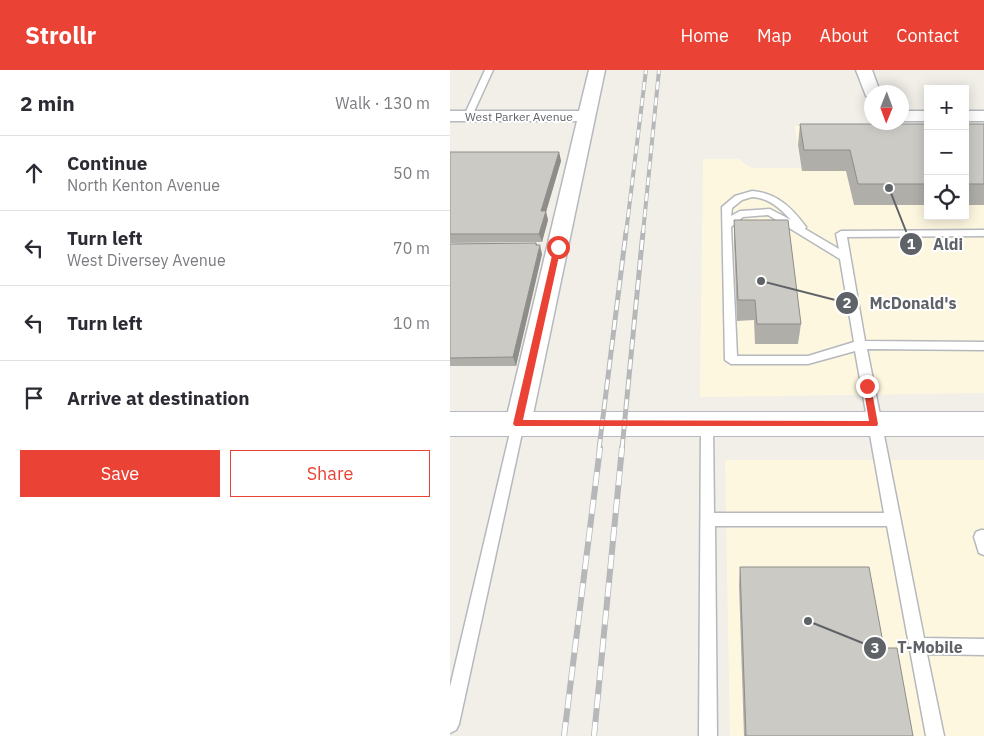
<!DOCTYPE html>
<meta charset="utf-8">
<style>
body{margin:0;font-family:"IBM Plex Sans",sans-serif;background:#f2f2f3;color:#2b2b33}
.controls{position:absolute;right:15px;top:15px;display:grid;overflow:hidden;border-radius:0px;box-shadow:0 2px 12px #0003}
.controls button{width:45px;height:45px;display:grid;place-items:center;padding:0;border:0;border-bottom:1px solid #e1e1e2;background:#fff;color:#2b2b33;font:25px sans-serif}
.compass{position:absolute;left:414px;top:15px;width:45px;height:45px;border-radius:50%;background:#fff;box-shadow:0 2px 12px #0003;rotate:181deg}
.stop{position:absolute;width:15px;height:15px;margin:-11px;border:4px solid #ea4335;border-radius:50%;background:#fff}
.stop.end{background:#ea4335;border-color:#fff;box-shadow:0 1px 5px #0008}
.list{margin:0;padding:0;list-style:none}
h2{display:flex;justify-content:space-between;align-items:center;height:65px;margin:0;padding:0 20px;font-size:21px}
h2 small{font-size:16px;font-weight:400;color:#7c7c81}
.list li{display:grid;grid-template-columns:32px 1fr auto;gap:15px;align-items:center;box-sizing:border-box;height:75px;padding:0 20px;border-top:1px solid #e1e1e2}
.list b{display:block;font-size:19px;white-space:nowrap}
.list p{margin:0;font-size:16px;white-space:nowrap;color:#7c7c81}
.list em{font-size:16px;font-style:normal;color:#7c7c81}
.actions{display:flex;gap:10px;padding:15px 20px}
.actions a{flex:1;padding:11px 0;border:1px solid #ea4335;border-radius:0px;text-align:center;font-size:18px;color:#ea4335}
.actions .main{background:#ea4335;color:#fff}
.icon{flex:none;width:28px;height:28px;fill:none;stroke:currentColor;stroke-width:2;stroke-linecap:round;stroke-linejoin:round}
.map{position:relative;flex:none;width:534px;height:666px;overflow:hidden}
header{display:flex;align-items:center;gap:30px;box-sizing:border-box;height:70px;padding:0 25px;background:#ea4335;color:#fff}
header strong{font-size:24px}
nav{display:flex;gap:28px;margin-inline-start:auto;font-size:18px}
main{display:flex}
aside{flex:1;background:#fff}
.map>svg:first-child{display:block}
</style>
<header>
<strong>Strollr</strong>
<nav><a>Home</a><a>Map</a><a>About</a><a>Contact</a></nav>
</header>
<main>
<aside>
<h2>2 min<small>Walk · 130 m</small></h2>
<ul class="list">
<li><svg class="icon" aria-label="ahead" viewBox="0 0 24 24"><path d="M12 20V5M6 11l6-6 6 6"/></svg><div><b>Continue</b><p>North Kenton Avenue</p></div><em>50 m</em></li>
<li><svg class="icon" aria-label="left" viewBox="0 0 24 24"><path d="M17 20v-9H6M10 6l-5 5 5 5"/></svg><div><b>Turn left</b><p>West Diversey Avenue</p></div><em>70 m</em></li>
<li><svg class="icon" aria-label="left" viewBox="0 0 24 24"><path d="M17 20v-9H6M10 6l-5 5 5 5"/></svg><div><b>Turn left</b></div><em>10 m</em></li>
<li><svg class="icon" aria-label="arrive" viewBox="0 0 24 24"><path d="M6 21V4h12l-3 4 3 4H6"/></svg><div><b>Arrive at destination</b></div></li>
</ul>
<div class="actions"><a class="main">Save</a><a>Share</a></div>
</aside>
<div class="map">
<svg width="534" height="666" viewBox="0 0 534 666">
<rect width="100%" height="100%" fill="#f1efe8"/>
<g fill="#fef7e0">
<path d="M515,55H534V323L250,327L253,89H289L301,98H351L345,56H478V146H515Z"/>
<path d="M275,390H534V666H280Z"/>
</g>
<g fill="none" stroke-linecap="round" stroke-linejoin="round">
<g stroke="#b5b8bc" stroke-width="3">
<g id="lane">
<path d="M35,0H43L22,46L15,48L14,46Z"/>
<path d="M302,121C327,123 342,138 356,157L355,159L389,179L386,164L391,161L534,160V166L397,167L415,271L534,272V280L417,279L474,568L534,569V585L477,584L494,666H476L437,456H265L267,666H249L251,354L252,350L257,349L262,350L263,354L264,443H434L405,281L358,294H281L275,290L272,137L285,126ZM302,127C319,128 330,138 341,150L320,139L290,141L281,146L282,138L292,130ZM318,145L390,189L404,272L358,286H287L281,157L293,147Z"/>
<path d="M68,349L73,350L74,354L9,654L6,660L0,663V617L62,354L63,350Z"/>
<path d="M531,460H534V485L529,483L524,467L526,462Z"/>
</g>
</g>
<g stroke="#b5b8bc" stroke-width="3">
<g id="street">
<path d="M139,0H155L81,354L78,362L68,365L58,362L55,354L127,51H0V41H129Z"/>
<path d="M406,0H422L430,22H422V28L416,26Z"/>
<rect x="452" y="41" width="26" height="10"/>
<rect x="515" y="41" width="19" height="10"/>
</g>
</g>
<g stroke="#b6babf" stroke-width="2">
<rect id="secondary" x="0" y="342" width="534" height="24"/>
</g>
<use href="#lane" fill="#fff" fill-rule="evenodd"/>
<use href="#street" fill="#fff" fill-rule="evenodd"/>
<use href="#secondary" fill="#fff" fill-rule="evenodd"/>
<g stroke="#b6b7b8" stroke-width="4">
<g id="rail-far2">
<path d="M176,163L196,0"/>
<path d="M193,163L209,0"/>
</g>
</g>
<g stroke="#b6b7b8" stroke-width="5">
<g id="rail-far1">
<path d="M149,379L176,162"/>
<path d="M172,379L193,162"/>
</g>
</g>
<g stroke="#b6b7b8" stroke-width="6">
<g id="rail">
<path d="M114,666L150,378"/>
<path d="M144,666L172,378"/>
</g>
</g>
<use href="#rail-far2" stroke="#fff" stroke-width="2.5" stroke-dasharray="8" stroke-linecap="butt"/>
<use href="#rail-far1" stroke="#fff" stroke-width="3" stroke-dasharray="10" stroke-linecap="butt"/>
<use href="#rail" stroke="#fff" stroke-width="4.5" stroke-dasharray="14" stroke-linecap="butt"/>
</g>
<g fill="#afaea9">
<path d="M350,54H478V135H404L396,101H352L348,75Z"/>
<rect x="515" y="54" width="19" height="81"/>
<path d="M0,82H109L111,91L96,142L98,150L92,172L0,173Z"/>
<path d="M284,150L351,254L348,274H305L304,250L287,251L284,172Z"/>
<path d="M86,173L92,184L66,296H0V174Z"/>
<path d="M290,497L434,578L463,666H294L289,515Z"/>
</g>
<g fill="#8f8d8a">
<path d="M109,82L111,91L96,142L98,150L92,172L89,164L91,141Z"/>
<path d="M86,173L89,180L90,175L92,184L66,296L63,287Z"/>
</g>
<g fill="#cccac5" stroke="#8f8d8a">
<path d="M350,54H478V114H408L400,80H354Z"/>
<rect x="515" y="54" width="19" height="60"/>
<path d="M0,82H109L91,141H96L89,164H0Z"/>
<path d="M284,150H338L351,254H307L305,230H288Z"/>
<path d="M86,173V175H90L63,287L0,288V174Z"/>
<path d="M290,497H419L434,578H447L463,666H296Z"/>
</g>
<path fill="#ea4335" d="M108,175L111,177L73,350L419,351L413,316L417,313L421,316L428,354L427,356H65L63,354L104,177Z"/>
<g text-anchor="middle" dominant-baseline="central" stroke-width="4" stroke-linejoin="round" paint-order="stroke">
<g font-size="12" fill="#5f6368" stroke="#fff">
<text x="69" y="46">West Parker Avenue</text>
</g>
</g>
<path fill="none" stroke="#5f6368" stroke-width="2" d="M439 118L461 174M311 211L397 233M358 551L425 578"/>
<g fill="#5f6368" stroke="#fff" stroke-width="2">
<circle cx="439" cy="118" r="5"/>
<circle cx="311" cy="211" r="5"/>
<circle cx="358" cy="551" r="5"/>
<circle cx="461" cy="174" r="12"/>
<circle cx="397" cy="233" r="12"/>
<circle cx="425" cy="578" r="12"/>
</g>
<g font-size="15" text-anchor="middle" font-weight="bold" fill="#fff">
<text x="461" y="179">1</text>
<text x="397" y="238">2</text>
<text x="425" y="583">3</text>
</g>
<g font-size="16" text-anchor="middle" font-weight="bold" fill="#5f6368" stroke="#fff" stroke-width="4" stroke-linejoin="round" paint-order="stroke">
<text x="498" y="180">Aldi</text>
<text x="463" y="239">McDonald's</text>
<text x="480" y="583">T-Mobile</text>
</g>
</svg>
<div class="controls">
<button>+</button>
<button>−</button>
<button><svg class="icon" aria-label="locate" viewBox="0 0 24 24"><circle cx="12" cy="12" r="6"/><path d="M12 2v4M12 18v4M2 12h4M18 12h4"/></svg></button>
</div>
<svg class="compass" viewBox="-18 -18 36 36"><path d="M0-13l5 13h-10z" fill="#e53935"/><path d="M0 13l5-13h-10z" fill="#7c7c81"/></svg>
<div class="stop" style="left:108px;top:177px"></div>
<div class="stop end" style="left:417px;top:316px"></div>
</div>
</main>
